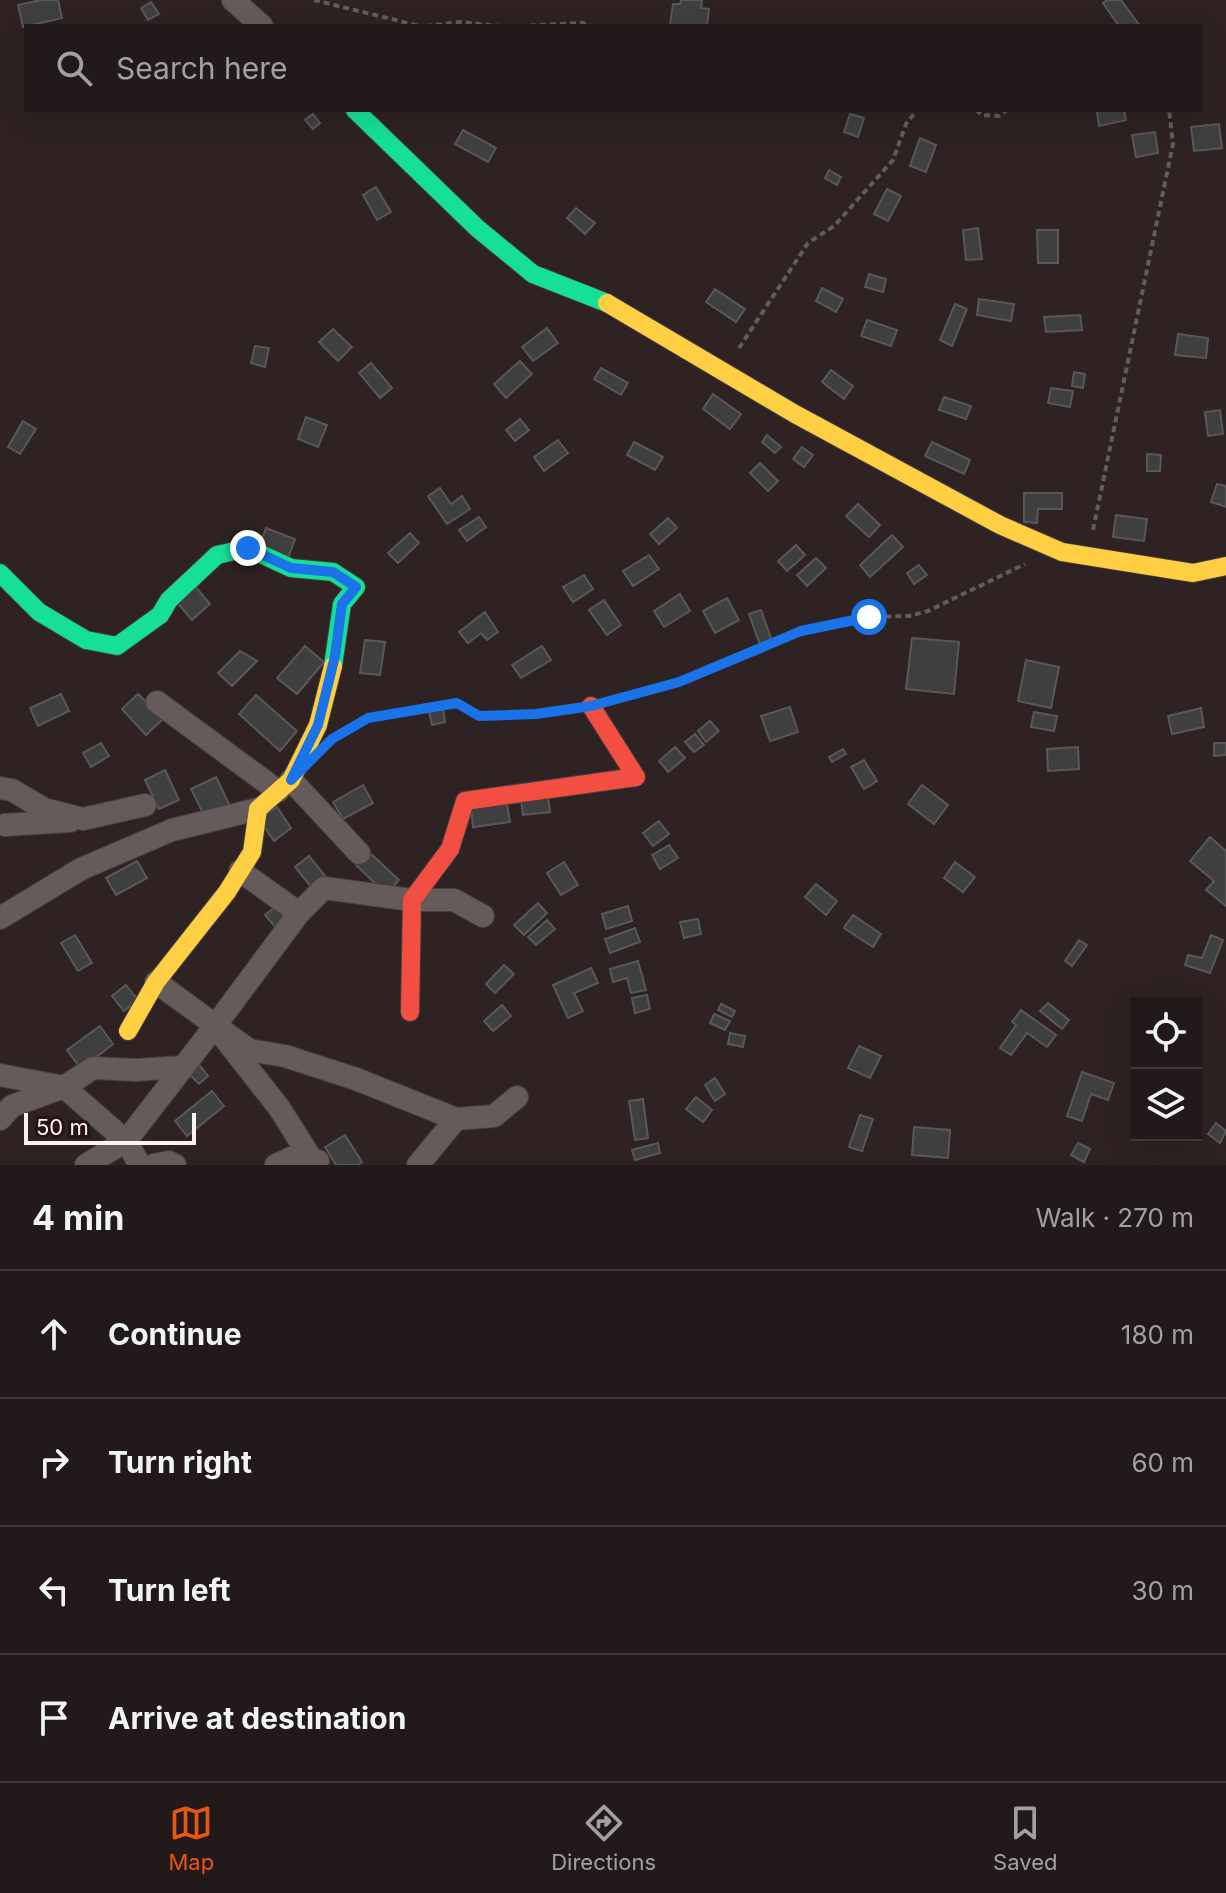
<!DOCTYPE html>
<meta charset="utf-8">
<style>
body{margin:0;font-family:Inter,sans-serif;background:#2a2323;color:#f1f3f6}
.controls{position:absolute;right:24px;bottom:24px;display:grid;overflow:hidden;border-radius:0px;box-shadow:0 8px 32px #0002}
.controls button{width:72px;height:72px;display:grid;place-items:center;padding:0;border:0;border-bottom:2px solid #3f3839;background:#221a1a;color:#f1f3f6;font:40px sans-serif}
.scale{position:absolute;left:24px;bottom:20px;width:172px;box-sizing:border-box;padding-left:8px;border:4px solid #fef2f1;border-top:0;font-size:22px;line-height:28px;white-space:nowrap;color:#fef2f1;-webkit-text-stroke:6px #291415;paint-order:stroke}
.stop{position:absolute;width:24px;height:24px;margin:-18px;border:6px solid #1a73e8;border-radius:50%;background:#fff}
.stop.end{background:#1a73e8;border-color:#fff;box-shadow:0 2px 8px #0008}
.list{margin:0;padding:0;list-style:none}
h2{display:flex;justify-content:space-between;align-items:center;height:104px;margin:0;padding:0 32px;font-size:34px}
h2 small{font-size:26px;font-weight:400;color:#a2a1a2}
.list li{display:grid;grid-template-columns:52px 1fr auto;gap:24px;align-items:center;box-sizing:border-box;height:128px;padding:0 32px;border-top:2px solid #3f3839}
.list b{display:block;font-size:30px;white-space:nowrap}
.list em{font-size:26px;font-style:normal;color:#a2a1a2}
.icon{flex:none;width:44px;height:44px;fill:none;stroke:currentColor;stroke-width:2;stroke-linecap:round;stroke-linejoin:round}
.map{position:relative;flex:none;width:1226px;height:1165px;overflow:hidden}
.search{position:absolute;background:#221a1a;box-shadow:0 8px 32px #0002;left:24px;right:24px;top:24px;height:88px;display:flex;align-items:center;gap:20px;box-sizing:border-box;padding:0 28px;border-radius:0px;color:#a2a1a2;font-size:30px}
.sheet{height:616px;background:#221a1a}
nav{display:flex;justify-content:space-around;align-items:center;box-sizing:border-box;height:112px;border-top:2px solid #3f3839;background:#221a1a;font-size:22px;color:#a2a1a2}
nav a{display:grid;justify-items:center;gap:4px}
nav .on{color:#ea580c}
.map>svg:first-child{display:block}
</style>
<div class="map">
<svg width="1226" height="1165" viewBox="0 0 1226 1165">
<rect width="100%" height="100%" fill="#2e2222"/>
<g fill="#3f3f40" stroke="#58585a" stroke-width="2">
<path d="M41,0H58L62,18L23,27L18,5Z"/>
<path d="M681,0H702L701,8L709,9L707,26L670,25L673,4H680Z"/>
<path d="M1107,0H1121L1140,26H1119L1103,3Z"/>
<path d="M151,2L159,14L148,20L141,8Z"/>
<path d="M1108,110H1124L1126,120L1099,126L1097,112Z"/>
<path d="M313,114L320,123L313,129L305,120Z"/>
<path d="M850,114L864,118L858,137L844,132Z"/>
<path d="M1219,124L1222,148L1194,151L1191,127Z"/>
<path d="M463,130L496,148L488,162L455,144Z"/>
<path d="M1155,132L1158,153L1136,157L1132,135Z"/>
<path d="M920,138L936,145L926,172L910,166Z"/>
<path d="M829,170L841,177L837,185L825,178Z"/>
<path d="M376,187L391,212L377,220L363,195Z"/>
<path d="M887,189L901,196L888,221L874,214Z"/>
<path d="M576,208L595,223L585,234L567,218Z"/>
<path d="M978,228L982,259L966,260L963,230Z"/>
<path d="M1037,230H1058V263H1038Z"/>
<path d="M869,274L886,279L883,292L865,287Z"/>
<path d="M822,288L843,299L836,312L816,301Z"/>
<path d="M715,289L745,309L736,322L706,302Z"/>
<path d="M979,299L1014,304L1011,321L977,315Z"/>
<path d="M955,304L967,309L952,346L940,340Z"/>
<path d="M1080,315L1082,330L1046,332L1044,317Z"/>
<path d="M867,320L897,330L891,346L861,336Z"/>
<path d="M547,328L558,343L533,361L522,347Z"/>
<path d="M333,329L352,347L338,361L319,342Z"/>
<path d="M1178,334L1208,338L1206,358L1175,355Z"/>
<path d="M255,346L269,348L265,367L251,363Z"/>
<path d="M520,361L532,374L506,398L494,384Z"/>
<path d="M371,363L392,388L380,398L359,373Z"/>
<path d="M601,368L628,383L621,395L594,379Z"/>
<path d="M831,370L853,386L844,399L822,382Z"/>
<path d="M1074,372L1085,374L1083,388L1072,386Z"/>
<path d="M1051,388L1073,391L1070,407L1048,403Z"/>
<path d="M713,394L741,414L730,429L703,409Z"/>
<path d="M944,397L971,406L966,419L939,410Z"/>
<path d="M1220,410L1223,434L1208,436L1205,412Z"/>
<path d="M306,417L327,425L318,447L298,439Z"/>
<path d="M520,419L529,430L515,441L506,430Z"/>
<path d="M23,421L36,429L20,454L8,447Z"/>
<path d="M767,435L781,447L775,453L762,442Z"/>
<path d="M558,440L568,453L544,471L534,457Z"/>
<path d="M634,442L663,457L655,470L627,455Z"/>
<path d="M932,442L970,460L964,474L925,456Z"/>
<path d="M802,447L813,455L804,467L793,459Z"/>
<path d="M1147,454L1161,455L1160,471H1147Z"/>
<path d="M760,463L778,481L768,491L750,473Z"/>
<path d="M1217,484L1226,486V507L1211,502Z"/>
<path d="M440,488L451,504L462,496L470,509L447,524L428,496Z"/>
<path d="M1024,493H1062V509H1038L1037,523L1024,522Z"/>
<path d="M858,504L880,525L869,537L846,516Z"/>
<path d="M1116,515L1147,519L1144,541L1113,537Z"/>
<path d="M479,517L486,527L467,541L459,530Z"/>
<path d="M668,518L677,528L659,544L650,534Z"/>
<path d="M266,528L295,539L287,561L258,550Z"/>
<path d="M410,533L419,543L398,563L388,553Z"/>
<path d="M892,535L903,547L870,577L860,565Z"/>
<path d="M796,545L805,555L787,571L778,561Z"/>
<path d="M649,555L659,569L633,586L623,571Z"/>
<path d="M816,558L826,568L807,586L797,575Z"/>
<path d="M919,565L927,575L914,584L907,573Z"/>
<path d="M584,575L593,589L573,602L563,587Z"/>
<path d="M193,584L210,604L192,620L174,599Z"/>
<path d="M680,594L690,611L664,627L654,611Z"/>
<path d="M727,598L739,620L715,633L703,611Z"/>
<path d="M604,600L621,625L607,635L589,610Z"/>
<path d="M761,610L772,641L760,645L749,614Z"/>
<path d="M485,612L498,632L487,640L481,633L468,643L459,632Z"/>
<path d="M912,638L959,642L954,694L906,689Z"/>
<path d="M365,640L385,642L380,675L360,673Z"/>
<path d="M305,646L324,662L297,694L277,678Z"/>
<path d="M542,646L551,660L521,678L512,665Z"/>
<path d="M240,651L257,661L232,686L218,673Z"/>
<path d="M1026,660L1059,667L1051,708L1018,701Z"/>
<path d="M61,694L69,711L38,726L30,708Z"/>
<path d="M138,694L163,719L146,735L122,709Z"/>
<path d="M256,695L297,731L280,751L239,714Z"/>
<path d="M790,707L798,732L770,741L761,716Z"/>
<path d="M443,708L445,722L432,725L429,711Z"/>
<path d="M1201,708L1204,727L1172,734L1168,716Z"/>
<path d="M1034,712L1057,716L1054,731L1031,727Z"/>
<path d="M710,721L719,731L706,742L698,731Z"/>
<path d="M695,734L704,745L694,752L685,742Z"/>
<path d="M101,743L109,756L91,767L83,753Z"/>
<path d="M1214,743H1226V755L1214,756Z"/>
<path d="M675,747L685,758L668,772L659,761Z"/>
<path d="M1078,747L1079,769L1048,771L1047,749Z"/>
<path d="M843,749L846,754L832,762L829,757Z"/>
<path d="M864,760L877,781L864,789L851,767Z"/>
<path d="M165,770L179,800L159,809L145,780Z"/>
<path d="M216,777L230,806L206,819L191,789Z"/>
<path d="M363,785L373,803L343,819L333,802Z"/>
<path d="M922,785L948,805L934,824L908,804Z"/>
<path d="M548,796L550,812L523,815L521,800Z"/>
<path d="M507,804L510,822L473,827L471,809Z"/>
<path d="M277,807L291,828L274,841L259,819Z"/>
<path d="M659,821L669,834L653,846L643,833Z"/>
<path d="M1210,837L1226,851V906L1206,890L1214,881L1190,861Z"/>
<path d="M669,845L678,858L660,869L652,855Z"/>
<path d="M369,852L399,880L386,894L356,865Z"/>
<path d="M309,856L326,877L312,888L295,867Z"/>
<path d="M137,861L147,878L116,895L106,878Z"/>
<path d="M564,862L578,885L561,895L547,873Z"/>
<path d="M955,862L975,877L963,892L944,878Z"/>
<path d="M816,884L837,901L826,915L805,897Z"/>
<path d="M538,903L547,913L524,935L514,925Z"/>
<path d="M279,904L290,917L277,929L265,915Z"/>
<path d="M628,906L632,921L606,929L602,914Z"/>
<path d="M853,915L881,934L873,947L844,928Z"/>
<path d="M698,919L701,934L684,938L680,922Z"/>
<path d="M547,920L555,929L536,945L528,937Z"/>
<path d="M635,928L640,942L610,953L605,939Z"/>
<path d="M75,935L92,963L78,971L61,943Z"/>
<path d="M1211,935L1223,940L1210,973L1185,965L1188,955L1202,958Z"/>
<path d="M1079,940L1087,945L1072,966L1065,961Z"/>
<path d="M638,961L646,990L631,993L627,978L613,982L610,969Z"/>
<path d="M504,965L514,974L495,993L486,984Z"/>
<path d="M591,968L598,983L574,993L583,1011L568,1018L553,985Z"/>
<path d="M126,985L138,1000L124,1011L112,996Z"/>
<path d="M647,995L650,1009L635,1013L632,998Z"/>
<path d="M1048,1003L1069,1020L1062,1029L1040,1011Z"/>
<path d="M721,1004L735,1011L732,1017L718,1010Z"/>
<path d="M502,1005L511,1016L493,1031L484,1021Z"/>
<path d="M1021,1010L1056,1035L1047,1047L1027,1033L1011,1055L1000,1048L1016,1025L1012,1022Z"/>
<path d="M714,1014L730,1021L725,1030L710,1023Z"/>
<path d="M100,1026L113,1044L81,1069L67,1050Z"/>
<path d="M730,1033L745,1036L743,1047L728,1044Z"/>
<path d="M859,1046L881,1056L870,1078L848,1068Z"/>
<path d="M199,1065L208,1076L199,1084L189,1074Z"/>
<path d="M1082,1072L1114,1083L1108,1100L1091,1094L1082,1121L1067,1116Z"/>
<path d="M715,1078L725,1094L715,1101L705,1085Z"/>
<path d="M212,1091L224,1106L187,1136L175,1121Z"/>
<path d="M696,1097L712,1110L703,1122L686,1109Z"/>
<path d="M643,1099L648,1138L635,1140L629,1101Z"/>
<path d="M860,1115L873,1119L862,1151L849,1147Z"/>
<path d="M1216,1123L1226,1131L1220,1143L1208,1134Z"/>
<path d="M914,1127L950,1130L948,1158L912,1155Z"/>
<path d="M345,1135L362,1162L358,1165H336L325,1147Z"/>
<path d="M658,1143L660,1153L635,1160L632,1150Z"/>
<path d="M1078,1143L1090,1149L1084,1162L1071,1155Z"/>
</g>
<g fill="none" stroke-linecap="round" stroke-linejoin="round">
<g stroke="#483e3e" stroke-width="24">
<g id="street">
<path d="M233,0L262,26"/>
<path d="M157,702L278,791"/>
<path d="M291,780L359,853"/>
<path d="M0,788L12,790L44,809L83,819L145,805"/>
<path d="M5,825L70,821"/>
<path d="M299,913L324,888L412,900H454L483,916"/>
<path d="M0,918L81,869L172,830L258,809"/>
<path d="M156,982L249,1050L285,1056L356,1079L456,1119L494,1116L517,1097"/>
<path d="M215,1026L299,913L240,871"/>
<path d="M0,1075L64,1087L126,1141L140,1165"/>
<path d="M0,1119L12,1106L64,1087L93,1068L135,1070L183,1067"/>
<path d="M86,1165L126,1141L215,1026L280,1109L312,1160"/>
<path d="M154,1165L169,1162L175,1165"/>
<path d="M276,1165L296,1156L318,1161"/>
<path d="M418,1165L456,1119"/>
</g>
</g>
<g stroke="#483e3e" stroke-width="20">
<g id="fast">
<path d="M355,110L477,228L533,274L607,303"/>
<path d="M0,573L39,612L86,640L117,646L160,615L169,600L217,555L248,548L291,568L333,572L356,587L342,604L333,666"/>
</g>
</g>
<g stroke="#483e3e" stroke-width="20">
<g id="slow">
<path d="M607,303L795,414L1000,525L1062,552L1193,573L1226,566"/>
<path d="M128,1031L156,982L227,892L252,852L258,809L291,780L318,725L333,666"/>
</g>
</g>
<g stroke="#483e3e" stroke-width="20">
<path id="jam" d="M410,1012L412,900L450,849L465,801L636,777L591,706"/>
</g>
<g stroke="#645b5b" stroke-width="4" stroke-dasharray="6 4" stroke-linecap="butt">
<path d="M314,0L420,26"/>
<path d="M426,26L460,22L500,26"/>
<path d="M520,26L582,23L591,26"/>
<path d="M976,110L982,115L999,116L1007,110"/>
<path d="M739,348L808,243L834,226L893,160L906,124L917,110"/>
<path d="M1093,530L1173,144L1169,110"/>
<path d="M619,698L679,682L801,631L869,617L909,616L928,611L1025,564"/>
<path d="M345,731L368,718L457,703L479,716L536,714L564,710"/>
</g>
<use href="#street" stroke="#655b5b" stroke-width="22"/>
<use href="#fast" stroke="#16e098" stroke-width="18"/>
<use href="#slow" stroke="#ffcf43" stroke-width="18"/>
<use href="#jam" stroke="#f24e42" stroke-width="18"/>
</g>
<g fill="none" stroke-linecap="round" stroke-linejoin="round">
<path stroke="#1a73e8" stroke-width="10" d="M248,548L291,568L333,572L356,587L342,604L335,656L318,725L291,780L332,739L368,718L457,703L479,716L536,714L591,706L679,682L801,631L869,617"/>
</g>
</svg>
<div class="controls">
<button><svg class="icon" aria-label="locate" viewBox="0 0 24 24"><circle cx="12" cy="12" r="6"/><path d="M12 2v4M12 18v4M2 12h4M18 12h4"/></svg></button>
<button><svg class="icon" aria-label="layers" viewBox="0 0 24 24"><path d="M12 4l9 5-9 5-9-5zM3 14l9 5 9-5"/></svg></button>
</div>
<div class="scale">50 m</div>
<div class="stop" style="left:869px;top:617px"></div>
<div class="stop end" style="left:248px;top:548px"></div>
<div class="search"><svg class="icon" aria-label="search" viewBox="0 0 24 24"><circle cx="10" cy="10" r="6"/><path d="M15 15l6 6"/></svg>Search here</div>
</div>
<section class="sheet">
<h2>4 min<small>Walk · 270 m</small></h2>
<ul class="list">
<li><svg class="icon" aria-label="ahead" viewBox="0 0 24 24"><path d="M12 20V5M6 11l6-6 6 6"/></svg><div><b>Continue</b></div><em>180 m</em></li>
<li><svg class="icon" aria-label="right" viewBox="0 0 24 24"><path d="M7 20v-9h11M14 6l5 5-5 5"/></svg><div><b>Turn right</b></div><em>60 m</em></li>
<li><svg class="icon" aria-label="left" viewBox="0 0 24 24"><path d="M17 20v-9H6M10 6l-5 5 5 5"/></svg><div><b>Turn left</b></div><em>30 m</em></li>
<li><svg class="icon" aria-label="arrive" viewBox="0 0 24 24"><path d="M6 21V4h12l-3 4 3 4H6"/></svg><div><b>Arrive at destination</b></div></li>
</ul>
</section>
<nav>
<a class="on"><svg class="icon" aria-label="map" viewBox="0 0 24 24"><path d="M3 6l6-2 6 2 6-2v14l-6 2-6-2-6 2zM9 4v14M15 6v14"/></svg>Map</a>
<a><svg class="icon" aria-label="directions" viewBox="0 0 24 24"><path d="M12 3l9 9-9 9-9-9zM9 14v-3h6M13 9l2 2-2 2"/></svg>Directions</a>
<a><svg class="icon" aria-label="saved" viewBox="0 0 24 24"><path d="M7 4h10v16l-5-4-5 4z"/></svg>Saved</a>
</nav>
